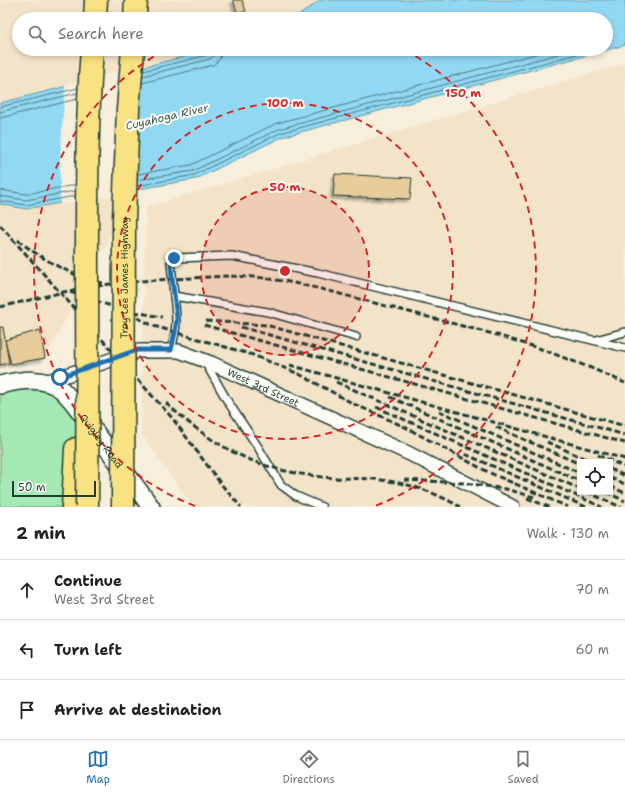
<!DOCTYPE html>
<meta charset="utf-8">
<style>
body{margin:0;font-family:"Shantell Sans",sans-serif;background:#f6f6f6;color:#222}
.controls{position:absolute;right:12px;bottom:12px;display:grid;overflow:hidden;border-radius:0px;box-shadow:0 2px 6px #0003}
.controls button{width:36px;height:36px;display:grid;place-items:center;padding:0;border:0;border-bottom:1px solid #e0e0e0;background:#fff;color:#222;font:20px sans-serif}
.scale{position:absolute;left:12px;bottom:10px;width:84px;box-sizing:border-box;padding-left:4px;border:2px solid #1f3d34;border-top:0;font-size:11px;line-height:14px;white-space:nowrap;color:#1f3d34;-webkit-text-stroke:3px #fdfcf7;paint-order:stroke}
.stop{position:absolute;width:12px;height:12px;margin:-9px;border:3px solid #1f6fb2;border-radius:50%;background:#fff}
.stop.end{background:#1f6fb2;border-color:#fff;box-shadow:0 1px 4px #0008}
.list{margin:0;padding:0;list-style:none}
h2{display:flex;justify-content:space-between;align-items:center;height:52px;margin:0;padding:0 16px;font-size:17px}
h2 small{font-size:13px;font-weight:400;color:#767676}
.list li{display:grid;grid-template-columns:26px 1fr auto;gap:12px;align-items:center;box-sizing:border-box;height:60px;padding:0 16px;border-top:1px solid #e0e0e0}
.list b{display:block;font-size:15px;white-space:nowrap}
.list p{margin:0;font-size:13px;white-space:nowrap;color:#767676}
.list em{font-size:13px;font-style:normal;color:#767676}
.icon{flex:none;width:22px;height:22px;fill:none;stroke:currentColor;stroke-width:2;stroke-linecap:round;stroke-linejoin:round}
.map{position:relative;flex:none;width:625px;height:507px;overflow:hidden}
.search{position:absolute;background:#fff;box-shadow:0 2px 6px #0003;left:12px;right:12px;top:12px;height:44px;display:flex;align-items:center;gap:10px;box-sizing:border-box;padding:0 14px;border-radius:22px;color:#767676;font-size:15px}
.sheet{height:232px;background:#fff}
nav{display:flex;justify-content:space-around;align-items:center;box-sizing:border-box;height:56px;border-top:1px solid #e0e0e0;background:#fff;font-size:11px;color:#767676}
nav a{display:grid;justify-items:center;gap:2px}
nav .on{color:#1f6fb2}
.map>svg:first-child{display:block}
</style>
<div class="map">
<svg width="625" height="507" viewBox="0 0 625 507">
<defs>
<filter id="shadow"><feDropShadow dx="-3" dy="3" stdDeviation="1" flood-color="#0004"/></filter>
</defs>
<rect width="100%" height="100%" fill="#f7eedc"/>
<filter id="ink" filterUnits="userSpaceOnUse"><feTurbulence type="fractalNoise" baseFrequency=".025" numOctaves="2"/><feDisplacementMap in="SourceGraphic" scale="8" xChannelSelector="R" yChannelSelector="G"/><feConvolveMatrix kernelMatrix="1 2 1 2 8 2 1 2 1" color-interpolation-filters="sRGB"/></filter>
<g filter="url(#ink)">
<g fill="#f3e4c9" fill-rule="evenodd">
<path d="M0,0H320L294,19H19V49H207L45,359L0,368Z"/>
<path d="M625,63V507H193L141,433L146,207ZM580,462H610V492H580Z"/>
</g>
<path fill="#a4e9b4" stroke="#629374" d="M46,382L86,420L66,507H0V385Z"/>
<path fill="#91d8f3" stroke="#639aa7" d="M320,0H625V45L282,137L196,179L26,209L0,204V103L214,49H606V19H294Z"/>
<path fill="#f7eedc" d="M138,66L132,193L60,205V160L65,85Z"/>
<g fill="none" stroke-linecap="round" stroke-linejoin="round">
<g stroke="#4d7b80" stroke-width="1">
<path d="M143,71L208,55L211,53V49"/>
<path d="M143,76L210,59L215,55L216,49"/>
<path d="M142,83L213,65L220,59L222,49"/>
<path d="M0,107L78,88"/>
<path d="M0,112L77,93"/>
<path d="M0,118L77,99"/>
<path d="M138,174L191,165L277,123L554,49"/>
<path d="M137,180L193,171L279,129L577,49"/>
<path d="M137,186L194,175L280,133L596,49"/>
<path d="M0,190L26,194L75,185"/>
<path d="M0,196L26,200L75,191"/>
<path d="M0,201L26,205L75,196"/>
</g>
</g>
<g fill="#e9cc9c" stroke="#1f3d34" filter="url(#shadow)">
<path d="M233,0H242L246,11L238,14Z"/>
<path d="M335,174L412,178L410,199L333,196Z"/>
<path d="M0,327H3L9,363L0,365Z"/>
<path d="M40,330L45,358L11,364L5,340Z"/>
</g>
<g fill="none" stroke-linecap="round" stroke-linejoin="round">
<g stroke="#1f3d34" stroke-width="10">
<g id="service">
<path d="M174,296L171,263L175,258L232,256L318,273L625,348"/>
<path d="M596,340L625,332"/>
<path d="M171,350C177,328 177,319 174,296L268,312L356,337"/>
<path d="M205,362L228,402L258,447L281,485L296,496L322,507"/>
</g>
</g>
<g stroke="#1f3d34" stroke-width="16">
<g id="minor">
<path id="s1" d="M46,382L137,351H179L211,363L410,454L513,507"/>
</g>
</g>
<g stroke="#1f3d34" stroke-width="20">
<g id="tertiary">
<path id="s2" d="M0,385C20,380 44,376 62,390C66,394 69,398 73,402L151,507"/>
</g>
</g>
<g stroke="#1f3d34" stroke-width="25">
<g id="motorway">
<path d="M95,19L96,0"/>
<path d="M135,19L136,0"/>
<path d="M73,507L76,449"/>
</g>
</g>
<use href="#service" stroke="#fdfcf7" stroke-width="7"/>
<use href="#minor" stroke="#fdfcf7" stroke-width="13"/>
<use href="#tertiary" stroke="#fdfcf7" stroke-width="17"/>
<use href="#motorway" stroke="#f8e281" stroke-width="22"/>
<g stroke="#1f3d34" stroke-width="3" stroke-dasharray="6 3" stroke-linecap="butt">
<path d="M0,225L173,419L221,484L241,507"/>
<path d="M18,240C38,257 77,279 103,283"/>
<path d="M70,292L120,309L154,326L253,355L299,374L354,404L405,427L488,472L568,507"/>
<path d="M0,307L68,291L122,282L227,276L257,277L289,282L321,289L497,335L541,349L591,368L625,383"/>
<path d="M134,312L162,317"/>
<path d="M206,321L266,325L625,426"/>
<path d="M204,325L625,443"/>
<path d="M241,327L625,435"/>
<path d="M290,365L625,459"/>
<path d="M336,382L580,489"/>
<path d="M390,397L580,481"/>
<path d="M166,403C212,445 253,469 316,476C335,479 354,478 374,479C404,482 434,491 460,507"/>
<path d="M376,407L602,507"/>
<path d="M439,411L580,473"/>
<path d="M496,427L580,464"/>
<path d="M547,442L593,462"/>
<path d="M465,454L586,507"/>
<path d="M598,455L625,467"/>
<path d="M610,469L625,476"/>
<path d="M610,478L625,484"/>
<path d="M404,480L465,483L506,489L534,497"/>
<path d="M610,486L625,493"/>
<path d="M587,492L621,507"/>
<path d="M606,492L625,501"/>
<path d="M527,498L549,507"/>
</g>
<g stroke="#1f3d34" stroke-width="25" stroke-linecap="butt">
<g id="motorway-bridge">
<path d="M87,507C88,420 87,333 87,246C87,180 87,114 92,49"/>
<path id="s3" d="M123,507L124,220L128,109L133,49"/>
</g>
</g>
<use href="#motorway-bridge" stroke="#f8e281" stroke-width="22"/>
</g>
</g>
<g fill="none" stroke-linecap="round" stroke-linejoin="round" filter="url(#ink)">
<path stroke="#1f6fb2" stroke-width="5" d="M60,377L137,350H171L175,332L177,318L172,279L171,263L174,258"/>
</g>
<circle cx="285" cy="271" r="84" fill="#d62828" fill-opacity=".12"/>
<g fill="none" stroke="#d62828" stroke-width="2" stroke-dasharray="7 5">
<circle cx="285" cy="271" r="84"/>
<circle cx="285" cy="271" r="168"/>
<path d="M195 506A252 252 0 0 1 165 50M405 50A252 252 0 0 1 375 506"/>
</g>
<g text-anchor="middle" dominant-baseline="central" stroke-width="4" stroke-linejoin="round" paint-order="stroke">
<g font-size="10" fill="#1f3d34" stroke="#fdfcf7">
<text stroke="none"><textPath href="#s3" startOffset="229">Troy Lee James Highway</textPath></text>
<text stroke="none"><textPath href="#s1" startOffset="230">West 3rd Street</textPath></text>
<text stroke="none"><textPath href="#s2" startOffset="129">Quigley Road</textPath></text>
</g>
<g font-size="11" font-style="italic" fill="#365c5a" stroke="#fdfcf7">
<text transform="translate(167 117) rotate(-13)">Cuyahoga River</text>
</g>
</g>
<circle cx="285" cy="271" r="6" fill="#d62828" stroke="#fdfcf7" stroke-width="2"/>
<g font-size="12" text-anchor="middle" font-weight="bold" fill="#d62828" stroke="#fdfcf7" stroke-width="4" stroke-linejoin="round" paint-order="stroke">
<text x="463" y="97">150 m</text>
<text x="285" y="107">100 m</text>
<text x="285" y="191">50 m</text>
</g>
</svg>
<div class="controls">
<button><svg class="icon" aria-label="locate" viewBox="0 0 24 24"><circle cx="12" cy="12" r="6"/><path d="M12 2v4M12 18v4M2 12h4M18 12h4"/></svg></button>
</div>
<div class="scale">50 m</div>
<div class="stop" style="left:60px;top:377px"></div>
<div class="stop end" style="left:174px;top:258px"></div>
<div class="search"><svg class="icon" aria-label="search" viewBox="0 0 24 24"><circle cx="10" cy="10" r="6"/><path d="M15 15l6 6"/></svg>Search here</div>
</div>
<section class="sheet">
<h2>2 min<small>Walk · 130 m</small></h2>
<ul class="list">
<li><svg class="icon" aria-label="ahead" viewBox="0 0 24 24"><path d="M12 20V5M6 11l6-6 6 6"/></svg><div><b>Continue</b><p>West 3rd Street</p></div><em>70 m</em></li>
<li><svg class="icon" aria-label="left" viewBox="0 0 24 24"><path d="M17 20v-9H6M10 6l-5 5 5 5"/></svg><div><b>Turn left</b></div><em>60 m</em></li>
<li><svg class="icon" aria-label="arrive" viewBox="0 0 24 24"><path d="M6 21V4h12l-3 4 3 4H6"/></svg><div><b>Arrive at destination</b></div></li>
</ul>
</section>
<nav>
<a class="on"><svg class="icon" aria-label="map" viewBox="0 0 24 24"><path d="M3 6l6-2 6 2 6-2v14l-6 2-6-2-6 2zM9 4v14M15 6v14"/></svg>Map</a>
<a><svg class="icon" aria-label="directions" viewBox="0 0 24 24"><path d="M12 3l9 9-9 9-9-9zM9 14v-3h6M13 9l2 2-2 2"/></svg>Directions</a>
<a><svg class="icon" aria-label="saved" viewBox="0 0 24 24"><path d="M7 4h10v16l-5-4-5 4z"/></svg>Saved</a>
</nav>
